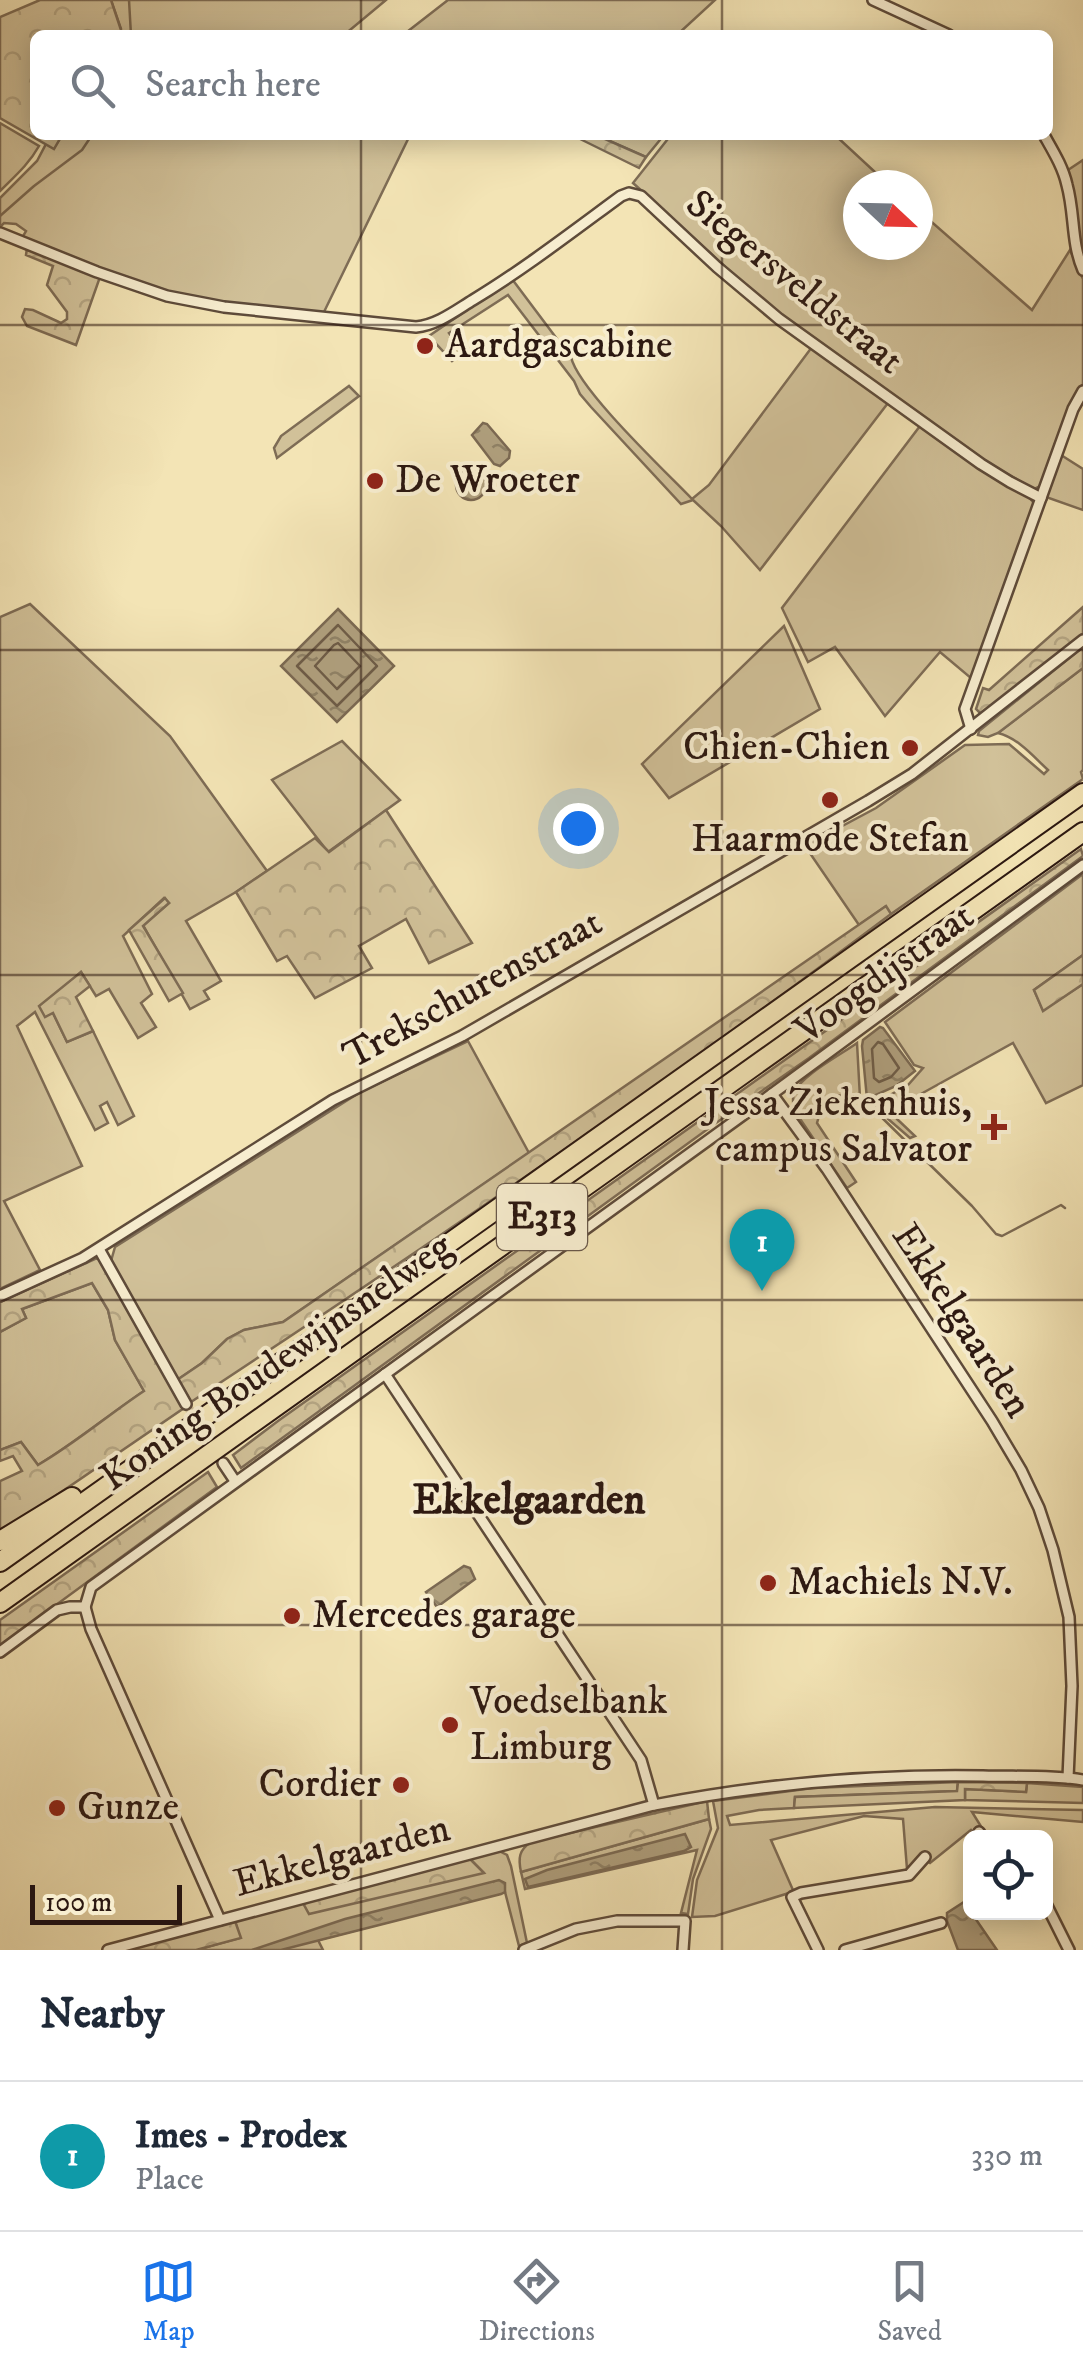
<!DOCTYPE html>
<style>
body{margin:0;font-family:"IM FELL DW Pica",serif;background:#f6f6f7;color:#1f2937}
.controls{position:absolute;right:30px;bottom:30px;display:grid;overflow:hidden;border-radius:15px;box-shadow:0 5px 25px #0003}
.controls button{width:90px;height:90px;display:grid;place-items:center;padding:0;border:0;border-bottom:2px solid #e0e1e3;background:#fff;color:#1f2937;font:50px sans-serif}
.compass{position:absolute;left:843px;top:170px;width:90px;height:90px;border-radius:50%;background:#fff;box-shadow:0 5px 25px #0003;rotate:112deg}
.scale{position:absolute;left:30px;bottom:25px;width:152px;box-sizing:border-box;padding-left:10px;border:5px solid #2c1811;border-top:0;font-size:28px;line-height:35px;white-space:nowrap;color:#2c1811;-webkit-text-stroke:8px #f7edcf;paint-order:stroke}
.you{position:absolute;left:578px;top:828px;width:35px;height:35px;margin:-25px;border:8px solid #fff;border-radius:50%;background:#1a73e8;box-shadow:0 0 0 15px #1a73e833}
.badge{display:grid;place-items:center;width:65px;height:65px;border-radius:50%;background:#1a73e8;color:#fff;font-size:32px;font-weight:700}
.pin{position:absolute;translate:-50% -82px;filter:drop-shadow(0 2px 5px #0008)}
.pin::after{content:'';position:absolute;top:52px;width:35px;height:30px;background:inherit;clip-path:polygon(0 0,100% 0,50% 100%)}
.list{margin:0;padding:0;list-style:none}
h2{display:flex;justify-content:space-between;align-items:center;height:130px;margin:0;padding:0 40px;font-size:42px}
h2 small{font-size:32px;font-weight:400;color:#747a83}
.list li{display:grid;grid-template-columns:65px 1fr auto;gap:30px;align-items:center;box-sizing:border-box;height:150px;padding:0 40px;border-top:2px solid #e0e1e3}
.list b{display:block;font-size:38px;white-space:nowrap}
.list p{margin:0;font-size:32px;white-space:nowrap;color:#747a83}
.list em{font-size:32px;font-style:normal;color:#747a83}
.icon{flex:none;width:55px;height:55px;fill:none;stroke:currentColor;stroke-width:2;stroke-linecap:round;stroke-linejoin:round}
.map{position:relative;flex:none;width:1083px;height:1950px;overflow:hidden}
.search{position:absolute;background:#fff;box-shadow:0 5px 25px #0003;left:30px;right:30px;top:30px;height:110px;display:flex;align-items:center;gap:25px;box-sizing:border-box;padding:0 35px;border-radius:15px;color:#747a83;font-size:38px}
.sheet{height:280px;background:#fff}
nav{display:flex;justify-content:space-around;align-items:center;box-sizing:border-box;height:140px;border-top:2px solid #e0e1e3;background:#fff;font-size:28px;color:#747a83}
nav a{display:grid;justify-items:center;gap:5px}
nav .on{color:#1a73e8}
.map>svg:first-child{display:block}
</style>
<div class="map">
<svg width="1083" height="1950" viewBox="0 0 1083 1950">
<defs>
<pattern id="forest-crowns" width="20" height="18" patternUnits="userSpaceOnUse" patternTransform="scale(2.5)"><rect width="20" height="18" fill="#d1c199"/><path d="M2 6a3 3 0 1 1 6 0M12 15a3 3 0 1 1 6 0" fill="none" stroke="#b4a583"/></pattern>
<pattern id="water-ripples" width="26" height="14" patternUnits="userSpaceOnUse" patternTransform="scale(2.5)"><rect width="26" height="14" fill="#af9f7d"/><path d="M2 4q2-2 4 0t4 0M15 11q2-2 4 0t4 0" fill="none" stroke="#8f8165"/></pattern>
</defs>
<rect width="100%" height="100%" fill="#f3e4b5"/>
<filter id="stains"><feTurbulence type="fractalNoise" baseFrequency=".002" numOctaves="4"/><feColorMatrix values="0 0 0 0 .2 0 0 0 0 .09 0 0 0 0 .02 0 0 0 .5 -.17"/></filter>
<radialGradient id="worn" r=".72"><stop offset=".6" stop-color="#630" stop-opacity="0"/><stop offset="1" stop-color="#630" stop-opacity=".3"/></radialGradient>
<g fill="#d1c199" stroke="#7e6c55" stroke-width="2.5">
<path d="M111,0H386L344,35H118L121,29Z"/>
<path d="M448,0H715L677,35H403Z"/>
<path d="M0,123L39,146C29,164 15,176 0,191Z"/>
<path d="M62,135H410L323,314C275,308 223,307 176,294C123,281 72,259 22,238L26,231L16,224L4,223L0,227V198L37,161L46,144L54,148Z"/>
<path d="M596,135H664L646,157Z"/>
<path d="M671,135H835L889,185H858V245H918V210L1032,310L1070,250L1083,279V384L1078,391L1056,441L1040,486L1034,489L984,461L775,312L633,183Z"/>
<path d="M1083,160V258C1076,229 1075,199 1068,170Z"/>
<path d="M512,279L557,339L564,353L571,357C578,389 665,471 692,499L709,485L812,347L888,403L760,570L721,526L693,500L681,504L591,407L580,394L574,381L508,295L449,333L463,352L452,361L429,336Z"/>
<path d="M349,386L359,396L277,458L274,448L281,436Z"/>
<path d="M920,426L1029,497L1033,502L1034,507L972,679L940,652L885,716L835,647L808,662L782,608Z"/>
<path d="M1061,455L1083,469V510L1046,497Z"/>
<path d="M30,604L170,736L267,871L236,892L186,921L221,981L204,991L209,999L190,1009L143,925L169,903L164,898L123,936L152,994L141,1003L156,1027L138,1038L109,989L96,996L81,972L68,984L53,1013L67,1042L93,1031L134,1116L118,1125L107,1102L100,1106L108,1123L95,1130L35,1012L17,1026L82,1166L4,1201L40,1270L0,1289V617Z"/>
<path d="M784,626L820,709L669,798L642,764Z"/>
<path d="M1083,668V770L1081,772L1083,779L891,914L885,907L859,925L805,846L876,808L965,745L1009,744L1044,774L1048,770C1033,756 1018,738 998,733Z"/>
<path d="M342,741L400,800L328,852L272,780Z"/>
<path d="M1083,874V955L1034,990L1043,1010L1083,984V1085L1046,1103L1013,1043L901,1105L897,1119L915,1136L910,1138L872,1105L908,1085L923,1068L914,1065L885,1022Z"/>
<path d="M468,1041L529,1153L283,1322L244,1330L227,1339L202,1363L177,1380L111,1261L115,1247L362,1091Z"/>
<path d="M857,1043L860,1098C834,1091 824,1096 817,1123L856,1182L847,1188L794,1110C793,1104 792,1099 794,1093C800,1076 842,1054 857,1043Z"/>
<path d="M92,1283L108,1310L115,1340L144,1391C108,1415 75,1443 38,1465L21,1442L0,1450V1332L26,1318L22,1309Z"/>
<path d="M958,1782L957,1791L795,1797L794,1808L759,1810L727,1816L730,1825L935,1807L1083,1810V1822L972,1812L982,1828L975,1834L971,1830L930,1863L920,1857L907,1869L903,1819L864,1816L771,1840L793,1890L789,1893L715,1916L692,1917L697,1880L718,1828L713,1801L813,1788Z"/>
<path d="M1027,1783L1083,1787V1803L965,1800V1789L1026,1792Z"/>
<path d="M709,1819L711,1829L693,1879L688,1914L681,1913L697,1850L525,1889L521,1872Z"/>
<path d="M499,1851L507,1855L511,1866L527,1943L519,1946L505,1892L318,1940L323,1950H196L240,1938L235,1921L303,1903L310,1913L483,1872L469,1858Z"/>
</g>
<g fill="url(#forest-crowns)" stroke="#7e6c55" stroke-width="2.5">
<path d="M40,0H111L121,30L118,35H35V135H62L54,149L0,118V17Z"/>
<path d="M572,135H596L646,157L639,168Z"/>
<path d="M27,248L100,277L76,345L27,326L22,317L25,309L33,310L61,323L67,319V312L47,285L53,266L26,255Z"/>
<path d="M1083,607V634L981,714L976,709L983,688L989,690Z"/>
<path d="M1083,647V668L998,733L988,737L978,735L979,731Z"/>
<path d="M386,810L472,943L429,963L406,919L359,946L372,968L315,998L287,956L277,961L236,892L315,838L329,852Z"/>
<path d="M1081,849L1083,856L809,1058L716,1123L241,1468L233,1455L278,1421Z"/>
<path d="M165,898L169,903L143,926L183,993L169,1001L129,930Z"/>
<path d="M886,906L891,914C664,1085 428,1246 191,1402L177,1380L202,1363L227,1339L244,1330L283,1322Z"/>
<path d="M1083,955V984L1043,1011L1034,990Z"/>
<path d="M81,972L90,986L76,997L93,1031L67,1042L53,1013L45,1017L39,1006Z"/>
<path d="M97,1258L101,1261L184,1408L0,1534V1481L22,1471L13,1456L0,1461V1450L21,1442L38,1465C76,1443 108,1415 144,1391L115,1340L108,1310L92,1283L22,1309L26,1318L0,1332V1302Z"/>
<path d="M208,1472L217,1487L0,1646V1620Z"/>
<path d="M958,1782L1027,1783L1026,1792L965,1789V1800L794,1808L795,1797L957,1791Z"/>
<path d="M707,1801L709,1819L521,1872C518,1858 519,1850 531,1842Z"/>
<path d="M469,1858L484,1873L309,1914L303,1903Z"/>
<path d="M235,1921L241,1938L196,1950H127Z"/>
</g>
<g fill="url(#water-ripples)" stroke="#7b6952" stroke-width="2.5">
<path d="M483,423L487,424L510,451L509,458L500,466L494,464L472,435Z"/>
<circle cx="471" cy="485" r="15"/>
<path d="M338,609L394,666L337,722L281,666Z"/>
<path d="M880,1027L883,1028L915,1071L896,1086L867,1099L862,1046L863,1040Z"/>
<path d="M464,1566L470,1568L475,1579L437,1607L426,1592Z"/>
<path d="M685,1834L691,1847L684,1851L528,1887L525,1879L547,1870Z"/>
<path d="M499,1880L505,1883V1892L501,1894L281,1950H252L345,1919Z"/>
<path d="M964,1902L997,1950H958L947,1921V1913Z"/>
</g>
<g fill="none" stroke-linecap="round" stroke-linejoin="round">
<g stroke="#6e5c47" stroke-width="2.5">
<path d="M338,625L377,666L337,706L297,666Z"/>
<path d="M338,643L360,666L337,689L315,666L334,645Z"/>
<path d="M878,1042L883,1044L899,1068L891,1077L879,1082L874,1078L872,1049Z"/>
</g>
<g stroke="#7b6952" stroke-width="2.5">
<path d="M129,0L131,35"/>
<path d="M0,216L34,186L82,150L92,135"/>
<path d="M869,1098V1105L972,1206L996,1234L1002,1236L1061,1205L1065,1208"/>
</g>
<path stroke="#cbbb94" stroke-width="9" stroke-dasharray="9 4.5" stroke-linecap="butt" d="M186,1404L223,1463"/>
<g stroke="#5e4b3a" stroke-width="14">
<g id="street">
<path d="M873,0L949,35"/>
<path d="M1044,135C1053,151 1063,167 1067,185C1075,214 1071,242 1083,270"/>
<path d="M0,233L97,272L167,296L224,307L416,327C437,325 455,311 473,300C524,269 572,232 621,196L629,193L641,196L717,267L779,319L981,464L1010,482L1041,498"/>
<path d="M971,729L965,709L1073,409L1083,391"/>
<path d="M772,1094L827,1169L992,1421L1021,1470L1039,1508L1053,1550L1069,1617L1072,1686L1068,1778"/>
<path d="M99,1249L186,1404"/>
<path d="M0,1296L83,1258L333,1100L462,1036L868,801L912,774L1083,640"/>
<path d="M385,1374L641,1760L654,1805"/>
<path d="M223,1463L235,1481"/>
<path d="M85,1607L91,1587L772,1094L1083,865"/>
<path d="M85,1607L91,1629L220,1920"/>
<path d="M0,1652L57,1610L70,1607H85"/>
<path d="M979,1832L983,1838"/>
<path d="M1046,1904L1069,1950"/>
<path d="M108,1950L654,1805C763,1784 872,1774 983,1776C1016,1777 1050,1775 1083,1780"/>
<path d="M524,1950L576,1929L617,1921H685L683,1950"/>
<path d="M818,1950L792,1897L801,1893L909,1875L925,1857"/>
<path d="M845,1950L941,1923"/>
</g>
</g>
<g stroke="#2c1811" stroke-width="22">
<g id="highway">
<path d="M0,1541L72,1497"/>
<path d="M0,1562L1083,793"/>
<path d="M0,1603L1083,832"/>
</g>
</g>
<use href="#street" stroke="#f7edcf" stroke-width="9"/>
<use href="#highway" stroke="#f3e4b5" stroke-width="18"/>
</g>
<path fill="none" stroke="#2c1811" stroke-width="2.5" stroke-opacity="0.55" d="M361,0V35M722,0V35M361,135V1950M722,135V1950M0,325H1083M0,650H1083M0,975H1083M0,1300H1083M0,1625H1083"/>
<g fill="#8f2418" stroke="#f7edcf" stroke-width="4">
<circle cx="425" cy="346" r="10"/>
<circle cx="375" cy="481" r="10"/>
<circle cx="910" cy="748" r="10"/>
<circle cx="830" cy="800" r="10"/>
<path d="M989 1112h10v10h10v10h-10v10h-10v-10h-10v-10h10z"/>
<circle cx="768" cy="1583" r="10"/>
<circle cx="292" cy="1616" r="10"/>
<circle cx="450" cy="1725" r="10"/>
<circle cx="401" cy="1785" r="10"/>
<circle cx="57" cy="1808" r="10"/>
</g>
<g text-anchor="middle" dominant-baseline="central" stroke-width="8" stroke-linejoin="round" paint-order="stroke">
<rect fill="#f7edcf" stroke="#69584a" stroke-width="2.5" x="497" y="1184" width="90" height="66" rx="8"/>
<g font-size="38" font-weight="bold" fill="#2c1811">
<text x="542" y="1217">E313</text>
</g>
<g font-size="40" fill="#2c1811" stroke="#f7edcf">
<text transform="translate(794 283) rotate(39)">Siegersveldstraat</text>
<text transform="translate(885 974) rotate(-36)">Voogdijstraat</text>
<text transform="translate(473 990) rotate(-29)">Trekschurenstraat</text>
<text transform="translate(961 1321) rotate(57)">Ekkelgaarden</text>
<text transform="translate(277 1363) rotate(-35)">Koning Boudewijnsnelweg</text>
<text transform="translate(342 1857) rotate(-15)">Ekkelgaarden</text>
</g>
<g font-size="40" fill="#2c1811" stroke="#f7edcf" text-anchor="start">
<text x="445" y="346">Aardgascabine</text>
<text x="395" y="481">De Wroeter</text>
<text x="890" y="748" text-anchor="end">Chien-Chien</text>
<text x="830" y="840" text-anchor="middle">Haarmode Stefan</text>
<text x="972" y="1104" text-anchor="end">Jessa Ziekenhuis,<tspan x="972" dy="46">campus Salvator</tspan></text>
<text x="788" y="1583">Machiels N.V.</text>
<text x="312" y="1616">Mercedes garage</text>
<text x="470" y="1702">Voedselbank<tspan x="470" dy="46">Limburg</tspan></text>
<text x="381" y="1785" text-anchor="end">Cordier</text>
<text x="77" y="1808">Gunze</text>
</g>
<g font-size="42" font-weight="bold" fill="#2c1811" stroke="#f7edcf">
<text x="529" y="1501">Ekkelgaarden</text>
</g>
</g>
<rect width="100%" height="100%" filter="url(#stains)"/>
<rect width="100%" height="100%" fill="url(#worn)"/>
</svg>
<div class="controls">
<button><svg class="icon" aria-label="locate" viewBox="0 0 24 24"><circle cx="12" cy="12" r="6"/><path d="M12 2v4M12 18v4M2 12h4M18 12h4"/></svg></button>
</div>
<svg class="compass" viewBox="-18 -18 36 36"><path d="M0-13l5 13h-10z" fill="#e53935"/><path d="M0 13l5-13h-10z" fill="#747a83"/></svg>
<div class="scale">100 m</div>
<div class="you"></div>
<div class="pin badge" style="left:762px;top:1291px;background:#0f9aa8">1</div>
<div class="search"><svg class="icon" aria-label="search" viewBox="0 0 24 24"><circle cx="10" cy="10" r="6"/><path d="M15 15l6 6"/></svg>Search here</div>
</div>
<section class="sheet">
<h2>Nearby<small></small></h2>
<ul class="list">
<li><span class="badge" style="background:#0f9aa8">1</span><div><b>Imes - Prodex</b><p>Place</p></div><em>330 m</em></li>
</ul>
</section>
<nav>
<a class="on"><svg class="icon" aria-label="map" viewBox="0 0 24 24"><path d="M3 6l6-2 6 2 6-2v14l-6 2-6-2-6 2zM9 4v14M15 6v14"/></svg>Map</a>
<a><svg class="icon" aria-label="directions" viewBox="0 0 24 24"><path d="M12 3l9 9-9 9-9-9zM9 14v-3h6M13 9l2 2-2 2"/></svg>Directions</a>
<a><svg class="icon" aria-label="saved" viewBox="0 0 24 24"><path d="M7 4h10v16l-5-4-5 4z"/></svg>Saved</a>
</nav>
